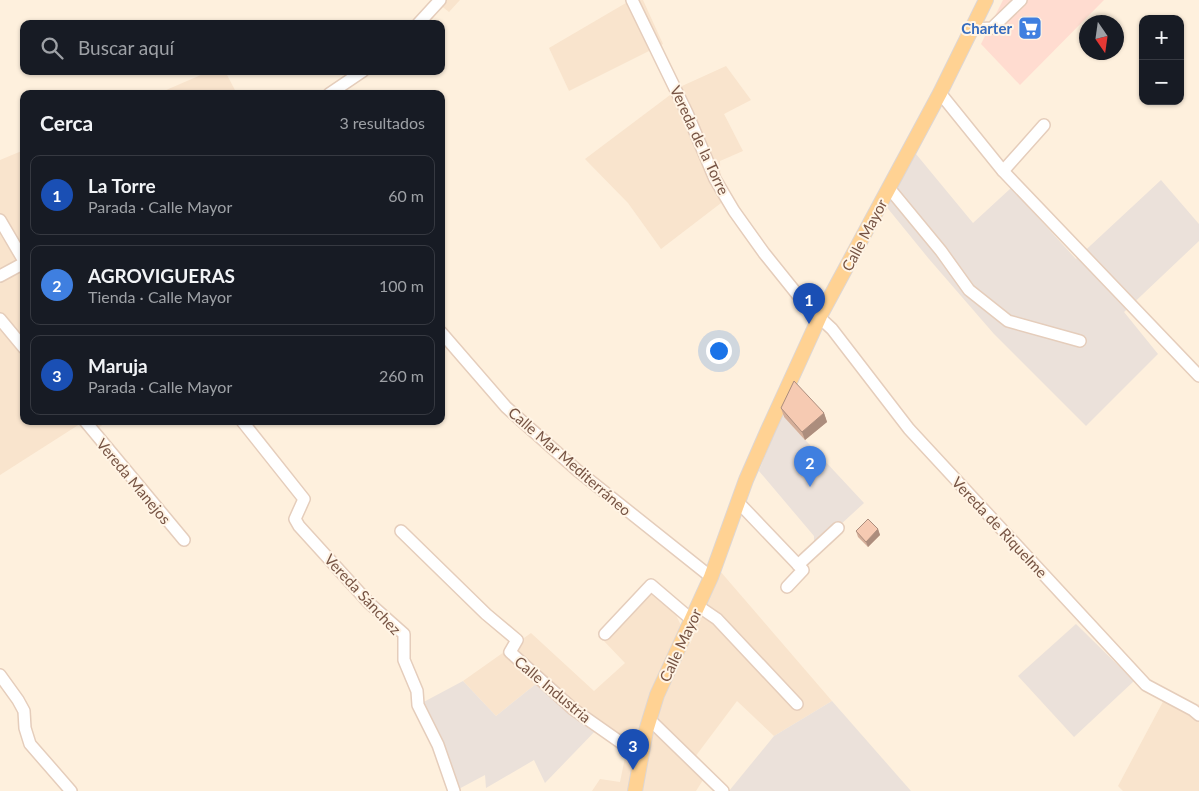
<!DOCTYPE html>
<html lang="es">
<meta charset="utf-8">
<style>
body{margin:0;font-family:Lato,sans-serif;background:#20242c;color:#f1f3f6}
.controls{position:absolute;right:15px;top:15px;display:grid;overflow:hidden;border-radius:10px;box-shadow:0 1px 4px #0004}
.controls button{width:45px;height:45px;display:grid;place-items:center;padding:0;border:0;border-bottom:1px solid #363941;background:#171b24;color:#f1f3f6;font:25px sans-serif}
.compass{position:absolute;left:1079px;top:15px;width:45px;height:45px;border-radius:50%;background:#171b24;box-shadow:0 1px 4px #0004;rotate:167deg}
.you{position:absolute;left:718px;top:350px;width:18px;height:18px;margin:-12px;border:4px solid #fff;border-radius:50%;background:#1a73e8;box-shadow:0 0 0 8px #1a73e833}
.badge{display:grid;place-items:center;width:32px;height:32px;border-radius:50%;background:#f55735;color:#fff;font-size:16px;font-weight:700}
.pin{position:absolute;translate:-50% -41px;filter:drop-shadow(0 1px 2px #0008)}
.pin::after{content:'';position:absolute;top:26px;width:18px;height:15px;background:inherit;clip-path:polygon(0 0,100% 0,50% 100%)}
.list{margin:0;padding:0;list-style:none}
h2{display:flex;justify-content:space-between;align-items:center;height:65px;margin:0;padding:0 20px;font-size:21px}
h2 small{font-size:16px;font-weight:400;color:#9ea1a6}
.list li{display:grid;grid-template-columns:32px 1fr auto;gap:15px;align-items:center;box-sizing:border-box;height:80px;margin:0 10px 10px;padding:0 10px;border:1px solid #363941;border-radius:10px}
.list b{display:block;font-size:19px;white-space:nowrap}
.list p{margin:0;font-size:16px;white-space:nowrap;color:#9ea1a6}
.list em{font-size:16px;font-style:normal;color:#9ea1a6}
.icon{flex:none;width:28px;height:28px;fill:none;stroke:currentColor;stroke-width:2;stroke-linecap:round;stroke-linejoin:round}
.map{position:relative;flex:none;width:1199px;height:791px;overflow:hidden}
.search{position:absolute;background:#171b24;box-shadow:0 1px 4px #0004;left:20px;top:20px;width:425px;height:55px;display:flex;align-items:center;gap:12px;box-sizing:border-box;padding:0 18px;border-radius:10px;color:#9ea1a6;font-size:19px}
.panel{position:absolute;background:#171b24;box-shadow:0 1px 4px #0004;left:20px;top:90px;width:425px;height:335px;border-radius:10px}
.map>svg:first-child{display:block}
</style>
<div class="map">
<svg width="1199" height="791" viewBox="0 0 1199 791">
<rect width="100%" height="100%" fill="#fef0dd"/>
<g fill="#f9e4cd">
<path d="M434,0H460L449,12Z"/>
<path d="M631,0H643L663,44L569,91L549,48Z"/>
<path d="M726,66L751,100L724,114L743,151L720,161L721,203L661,249L628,203L585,159L682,86Z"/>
<path d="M210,71H225L237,94H157Z"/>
<path d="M24,150V421H108L91,433L83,422L0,475V160Z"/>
<path d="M720,571L832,701L774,736L737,701L695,757L703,780L696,791H592L600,779L620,782L628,743L601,725L542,679L496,716L463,681L531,633L594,691L625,663L602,639L652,592L676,615L690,644Z"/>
<path d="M1166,696L1192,710L1199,704V791H1123L1118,786Z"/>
</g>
<path fill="#ffdcd0" d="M1003,0H1104L1020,85L981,44Z"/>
<g fill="#ebe1da">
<path d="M916,154L973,223L1011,188L1076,259L1161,180L1199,224V241L1124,312L1158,354L1086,426L994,334L929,259L885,205Z"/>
<path d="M782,415L864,503L814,549V536L759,471Z"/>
<path d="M1076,624L1134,681L1074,737L1018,676Z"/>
<path d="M542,679L601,725L545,783L534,760L486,788L485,775L455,791L418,705L463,681L496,716Z"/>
<path d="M832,701L911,791H729L774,736Z"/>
</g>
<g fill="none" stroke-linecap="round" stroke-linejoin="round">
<g stroke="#e5cdbb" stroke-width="14">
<g id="minor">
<path d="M632,0L687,113L715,179L734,211L764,253L805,304L832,329L909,429L1146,685L1193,710L1199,715"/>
<path d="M418,24L440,0"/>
<path d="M972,29L992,28L1021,0"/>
<path d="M940,93L1003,171L1199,376"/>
<path d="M329,94L363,71"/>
<path d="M1003,171L1044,125"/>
<path d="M889,188L941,251L969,290L1008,321L1080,341"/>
<path d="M0,220L24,261"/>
<path d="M0,276L24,263"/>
<path d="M0,319L24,348"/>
<path d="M441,332L506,407L578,471L711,577"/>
<path d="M85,421L184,540"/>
<path d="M242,421L304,499L295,519L299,526L369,603L404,634V660L417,691L418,705L438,745L454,791"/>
<path d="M738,502L803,570L787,587"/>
<path d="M401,531L486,614L517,640L510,652L573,709L640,756"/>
<path d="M798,565L838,528"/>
<path d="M698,606L717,619L797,704"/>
<path d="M605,634L651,585L692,620"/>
<path d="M0,675L18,700L24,711L25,728L30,744L71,791"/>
<path d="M649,719L723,791"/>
</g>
</g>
<g stroke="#ded6d2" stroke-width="16">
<path id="major" d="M635,791L646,731L657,695L711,577L746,480L767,432L820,316L940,93L986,0"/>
</g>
<use href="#minor" stroke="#fff" stroke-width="11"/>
<use href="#major" stroke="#ffd293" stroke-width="14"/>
</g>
<g fill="#d4ae99">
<path d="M781,408L824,413L827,422L805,440L784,417Z"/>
<path d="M878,529L880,535L868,547L858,537L856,531Z"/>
</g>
<g fill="#ac8d7d">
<path d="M824,413L827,422L805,440L802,432Z"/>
<path d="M878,529L880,535L868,547L866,542Z"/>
</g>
<g fill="#f6cab2" stroke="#ac8d7d">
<path d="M794,381L824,413L802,432L781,408Z"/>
<path d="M868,519L878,529L866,542L856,531Z"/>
</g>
<defs>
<g id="supermarket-square" transform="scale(1.25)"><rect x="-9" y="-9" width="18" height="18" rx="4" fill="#3f7fe0" stroke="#fff4e5"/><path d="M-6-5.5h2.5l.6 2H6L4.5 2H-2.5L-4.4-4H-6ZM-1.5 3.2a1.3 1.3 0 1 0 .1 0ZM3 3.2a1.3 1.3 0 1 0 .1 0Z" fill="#fff"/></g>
</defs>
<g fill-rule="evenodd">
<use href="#supermarket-square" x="1030" y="28"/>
</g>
<g text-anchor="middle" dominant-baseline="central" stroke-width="4" stroke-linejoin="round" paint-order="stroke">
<g font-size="15" font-weight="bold" fill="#366cbe" stroke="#fff4e5" text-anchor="end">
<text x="1012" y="28">Charter</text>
</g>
<g font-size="15" fill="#765343" stroke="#fff4e5">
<text transform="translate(700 140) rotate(65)">Vereda de la Torre</text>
<text transform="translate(864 235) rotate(-62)">Calle Mayor</text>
<text transform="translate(570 461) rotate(41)">Calle Mar Mediterráneo</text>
<text transform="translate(134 481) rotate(50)">Vereda Manejos</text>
<text transform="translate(1000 527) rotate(47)">Vereda de Riquelme</text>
<text transform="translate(363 594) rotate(47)">Vereda Sánchez</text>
<text transform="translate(680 645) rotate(-65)">Calle Mayor</text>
<text transform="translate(553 689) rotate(40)">Calle Industria</text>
</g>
</g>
</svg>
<div class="controls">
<button>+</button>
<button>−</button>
</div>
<svg class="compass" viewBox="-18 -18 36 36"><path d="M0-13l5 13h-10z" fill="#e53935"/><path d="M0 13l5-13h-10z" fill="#9ea1a6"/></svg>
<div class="you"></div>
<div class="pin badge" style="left:809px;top:324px;background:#1a4fb4">1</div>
<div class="pin badge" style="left:810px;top:487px;background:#3f7fe0">2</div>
<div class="pin badge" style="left:633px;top:770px;background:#1a4fb4">3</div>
<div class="search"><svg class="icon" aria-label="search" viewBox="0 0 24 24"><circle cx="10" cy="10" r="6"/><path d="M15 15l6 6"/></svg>Buscar aquí</div>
<section class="panel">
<h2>Cerca<small>3 resultados</small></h2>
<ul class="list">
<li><span class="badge" style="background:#1a4fb4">1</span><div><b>La Torre</b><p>Parada · Calle Mayor</p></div><em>60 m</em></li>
<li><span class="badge" style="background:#3f7fe0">2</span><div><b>AGROVIGUERAS</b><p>Tienda · Calle Mayor</p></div><em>100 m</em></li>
<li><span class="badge" style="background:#1a4fb4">3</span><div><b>Maruja</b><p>Parada · Calle Mayor</p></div><em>260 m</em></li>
</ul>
</section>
</div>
